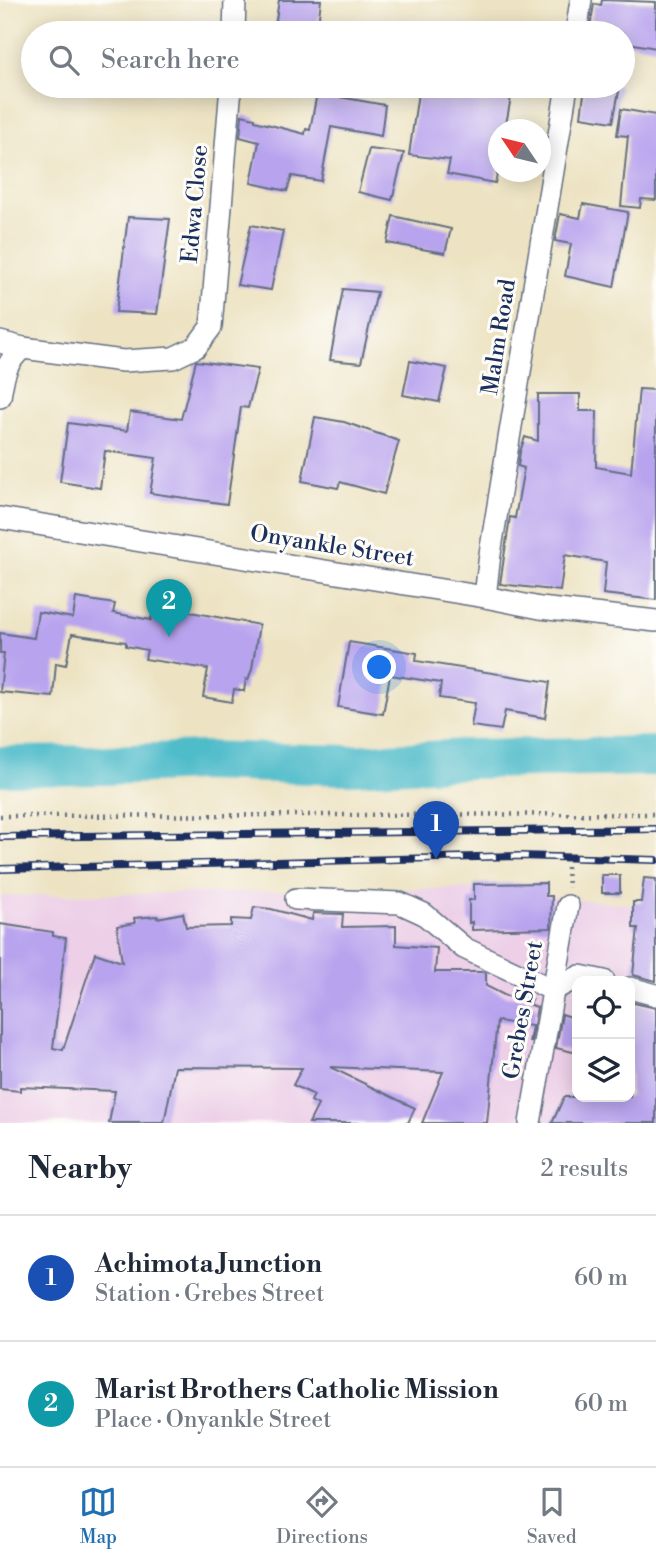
<!DOCTYPE html>
<meta charset="utf-8">
<style>
body{margin:0;font-family:"Libre Bodoni",serif;background:#f2f2f3;color:#1f2937}
.controls{position:absolute;right:21px;bottom:21px;display:grid;overflow:hidden;border-radius:14px;box-shadow:0 4px 18px #0003}
.controls button{width:63px;height:63px;display:grid;place-items:center;padding:0;border:0;border-bottom:2px solid #e0e1e3;background:#fff;color:#1f2937;font:35px sans-serif}
.compass{position:absolute;left:488px;top:119px;width:63px;height:63px;border-radius:50%;background:#fff;box-shadow:0 4px 18px #0003;rotate:305deg}
.you{position:absolute;left:380px;top:668px;width:24px;height:24px;margin:-18px;border:5px solid #fff;border-radius:50%;background:#1a73e8;box-shadow:0 0 0 10px #1a73e833}
.badge{display:grid;place-items:center;width:46px;height:46px;border-radius:50%;background:#1f6fb2;color:#fff;font-size:23px;font-weight:700}
.pin{position:absolute;translate:-50% -58px;filter:drop-shadow(0 2px 4px #0008)}
.pin::after{content:'';position:absolute;top:37px;width:24px;height:21px;background:inherit;clip-path:polygon(0 0,100% 0,50% 100%)}
.list{margin:0;padding:0;list-style:none}
h2{display:flex;justify-content:space-between;align-items:center;height:91px;margin:0;padding:0 28px;font-size:30px}
h2 small{font-size:23px;font-weight:400;color:#747a83}
.list li{display:grid;grid-template-columns:46px 1fr auto;gap:21px;align-items:center;box-sizing:border-box;height:126px;padding:0 28px;border-top:2px solid #e0e1e3}
.list b{display:block;font-size:26px;white-space:nowrap}
.list p{margin:0;font-size:23px;white-space:nowrap;color:#747a83}
.list em{font-size:23px;font-style:normal;color:#747a83}
.icon{flex:none;width:38px;height:38px;fill:none;stroke:currentColor;stroke-width:2;stroke-linecap:round;stroke-linejoin:round}
.map{position:relative;flex:none;width:656px;height:1123px;overflow:hidden}
.search{position:absolute;background:#fff;box-shadow:0 4px 18px #0003;left:21px;right:21px;top:21px;height:77px;display:flex;align-items:center;gap:18px;box-sizing:border-box;padding:0 24px;border-radius:38px;color:#747a83;font-size:26px}
.sheet{height:343px;background:#fff}
nav{display:flex;justify-content:space-around;align-items:center;box-sizing:border-box;height:98px;border-top:2px solid #e0e1e3;background:#fff;font-size:19px;color:#747a83}
nav a{display:grid;justify-items:center;gap:4px}
nav .on{color:#1f6fb2}
.map>svg:first-child{display:block}
</style>
<div class="map">
<svg width="656" height="1123" viewBox="0 0 656 1123">
<rect width="100%" height="100%" fill="#fdfcf7"/>
<filter id="ink" filterUnits="userSpaceOnUse"><feTurbulence type="fractalNoise" baseFrequency=".0143" numOctaves="2"/><feDisplacementMap in="SourceGraphic" scale="14" xChannelSelector="R" yChannelSelector="G"/><feConvolveMatrix kernelMatrix="1 2 1 2 8 2 1 2 1" color-interpolation-filters="sRGB"/></filter>
<filter id="wash" filterUnits="userSpaceOnUse"><feTurbulence type="fractalNoise" baseFrequency=".00686" numOctaves="4" result="noise"/><feDisplacementMap in="SourceGraphic" scale="28" xChannelSelector="R" yChannelSelector="G"/><feGaussianBlur stdDeviation="1.57" result="paint"/><feColorMatrix in="noise" values="0 0 0 0 0 0 0 0 0 0 0 0 0 0 0 0 0 1.4 0 .05"/><feComposite in="paint" operator="in"/></filter>
<g filter="url(#wash)">
<rect width="100%" height="100%" fill="#ede3c3"/>
<path fill="#edd0e8" fill-rule="evenodd" d="M463,888L656,907V1123H0V896ZM577,981H630V1097H577Z"/>
<g fill="none" stroke-linecap="round" stroke-linejoin="round">
<path stroke="#50bcca" stroke-width="40" d="M0,766L109,765L200,761L350,765L468,759L656,756"/>
</g>
<g id="blocks">
<g fill="#b8a3ee">
<path d="M279,0H321L317,33H274Z"/>
<path d="M602,0L656,2V48L623,42V33H589L594,4L601,5Z"/>
<path d="M419,86H513L505,130H499V166L495,183L447,174L450,160L409,155Z"/>
<path d="M585,86H620L613,122L581,117Z"/>
<path d="M317,93L385,105L381,136L331,127L321,181L292,176L287,191L251,183L259,142L240,137L242,115L255,118V121L305,134L306,129L310,130Z"/>
<path d="M621,109L656,115V200L641,199L640,208L621,206L628,136L617,135Z"/>
<path d="M369,149L404,153L392,200L358,192Z"/>
<path d="M583,204L628,212L614,287L565,276L571,244L555,241L560,214L580,218Z"/>
<path d="M393,216L451,229L445,253L387,243Z"/>
<path d="M128,217L170,219L157,314L116,312Z"/>
<path d="M251,225L283,231L271,290L237,285Z"/>
<path d="M343,289L377,292L361,363L330,360Z"/>
<path d="M196,361L258,369L248,408L241,407L227,504L150,493L156,458L105,451L100,488L60,482L68,423L127,431L130,412L181,419Z"/>
<path d="M410,361L447,368L439,402L403,395Z"/>
<path d="M639,389L656,390V600L603,594L606,562L565,555L560,591L500,584L510,517L515,518L524,468L518,466L520,452L525,437L538,441V394H580V411H597L596,467L631,473Z"/>
<path d="M315,417L344,422L399,441L384,494L340,482L338,488L302,481Z"/>
<path d="M76,598L115,604L113,613L151,620L154,605L259,625L252,669L248,680L246,679L244,691L234,689L232,702L203,697L208,669L145,659L147,650L126,646V642L72,634L66,665L56,663L53,697L0,692L4,653H0V633L34,638L38,612L73,618Z"/>
<path d="M349,642L417,653L416,661L550,682L545,718L505,711L501,730L471,726L475,703L439,698L441,683L390,675L383,714L338,707Z"/>
<rect x="602" y="875" width="18" height="18"/>
<path d="M644,878L656,879V981L633,975L638,928H633V902H641Z"/>
<path d="M546,883V896H552L551,928L472,930V922L469,923V900H474V884Z"/>
<path d="M254,907L271,909L312,920L313,913L343,914L342,927L396,926V945L437,948L435,972H484L486,973V986L506,996L532,999L530,1005L537,1007L531,1042H529L532,1026L497,1021L487,1123H422L443,1072L330,1067L415,1108L408,1123H309L318,1105L311,1101L314,1095L293,1085L302,1068L175,1067L164,1123H109L115,1091L20,1087V1091L0,1089V924L53,932V936L66,938L53,1048L63,1050L95,953L122,962L117,926L135,923L134,918L157,916V918L183,913L186,927L231,926V919L251,920Z"/>
<path d="M630,1002L656,1008V1123H552L564,1097H630Z"/>
<path d="M562,1014L577,1019V1053L556,1048Z"/>
</g>
</g>
</g>
<g filter="url(#ink)">
<use href="#blocks" fill-opacity="0" stroke="#646e81" stroke-width="2"/>
<g fill="none" stroke-linecap="round" stroke-linejoin="round">
<g stroke="#646e81" stroke-width="24">
<g id="minor">
<path d="M234,33L235,0"/>
<path d="M576,33L581,0"/>
<path d="M0,342L23,348L123,361L173,358L196,347L211,327L231,86"/>
<path d="M0,397C3,377 6,361 23,348"/>
<path d="M0,518L485,597L540,608L656,621"/>
<path d="M485,597L490,554L567,86"/>
<path d="M296,899L400,903L424,914L464,948L553,990L580,976L604,981"/>
<path d="M630,988L656,995"/>
<path d="M530,1123L568,906"/>
</g>
</g>
<g stroke="#646e81" stroke-width="4.5" stroke-dasharray="2 5" stroke-linecap="butt">
<path d="M0,816L656,814"/>
<path d="M567,867L568,888"/>
</g>
<use href="#minor" stroke="#fff" stroke-width="21"/>
<g stroke="#1b2f5e" stroke-width="8">
<g id="rail">
<path d="M0,837L656,829"/>
<path d="M0,869L519,856L656,860"/>
</g>
</g>
<use href="#rail" stroke="#fdfcf7" stroke-width="5" stroke-dasharray="16" stroke-linecap="butt"/>
</g>
</g>
<g text-anchor="middle" dominant-baseline="central" stroke-width="6" stroke-linejoin="round" paint-order="stroke">
<g font-size="23" fill="#1b2f5e" stroke="#fdfcf7">
<text transform="translate(195 204) rotate(-85)">Edwa Close</text>
<text transform="translate(499 337) rotate(-81)">Malm Road</text>
<text transform="translate(332 546) rotate(9)">Onyankle Street</text>
<text transform="translate(523 1010) rotate(-80)">Grebes Street</text>
</g>
</g>
</svg>
<div class="controls">
<button><svg class="icon" aria-label="locate" viewBox="0 0 24 24"><circle cx="12" cy="12" r="6"/><path d="M12 2v4M12 18v4M2 12h4M18 12h4"/></svg></button>
<button><svg class="icon" aria-label="layers" viewBox="0 0 24 24"><path d="M12 4l9 5-9 5-9-5zM3 14l9 5 9-5"/></svg></button>
</div>
<svg class="compass" viewBox="-18 -18 36 36"><path d="M0-13l5 13h-10z" fill="#e53935"/><path d="M0 13l5-13h-10z" fill="#747a83"/></svg>
<div class="you"></div>
<div class="pin badge" style="left:436px;top:859px;background:#1a4fb4">1</div>
<div class="pin badge" style="left:169px;top:637px;background:#0f9aa8">2</div>
<div class="search"><svg class="icon" aria-label="search" viewBox="0 0 24 24"><circle cx="10" cy="10" r="6"/><path d="M15 15l6 6"/></svg>Search here</div>
</div>
<section class="sheet">
<h2>Nearby<small>2 results</small></h2>
<ul class="list">
<li><span class="badge" style="background:#1a4fb4">1</span><div><b>Achimota Junction</b><p>Station · Grebes Street</p></div><em>60 m</em></li>
<li><span class="badge" style="background:#0f9aa8">2</span><div><b>Marist Brothers Catholic Mission</b><p>Place · Onyankle Street</p></div><em>60 m</em></li>
</ul>
</section>
<nav>
<a class="on"><svg class="icon" aria-label="map" viewBox="0 0 24 24"><path d="M3 6l6-2 6 2 6-2v14l-6 2-6-2-6 2zM9 4v14M15 6v14"/></svg>Map</a>
<a><svg class="icon" aria-label="directions" viewBox="0 0 24 24"><path d="M12 3l9 9-9 9-9-9zM9 14v-3h6M13 9l2 2-2 2"/></svg>Directions</a>
<a><svg class="icon" aria-label="saved" viewBox="0 0 24 24"><path d="M7 4h10v16l-5-4-5 4z"/></svg>Saved</a>
</nav>
